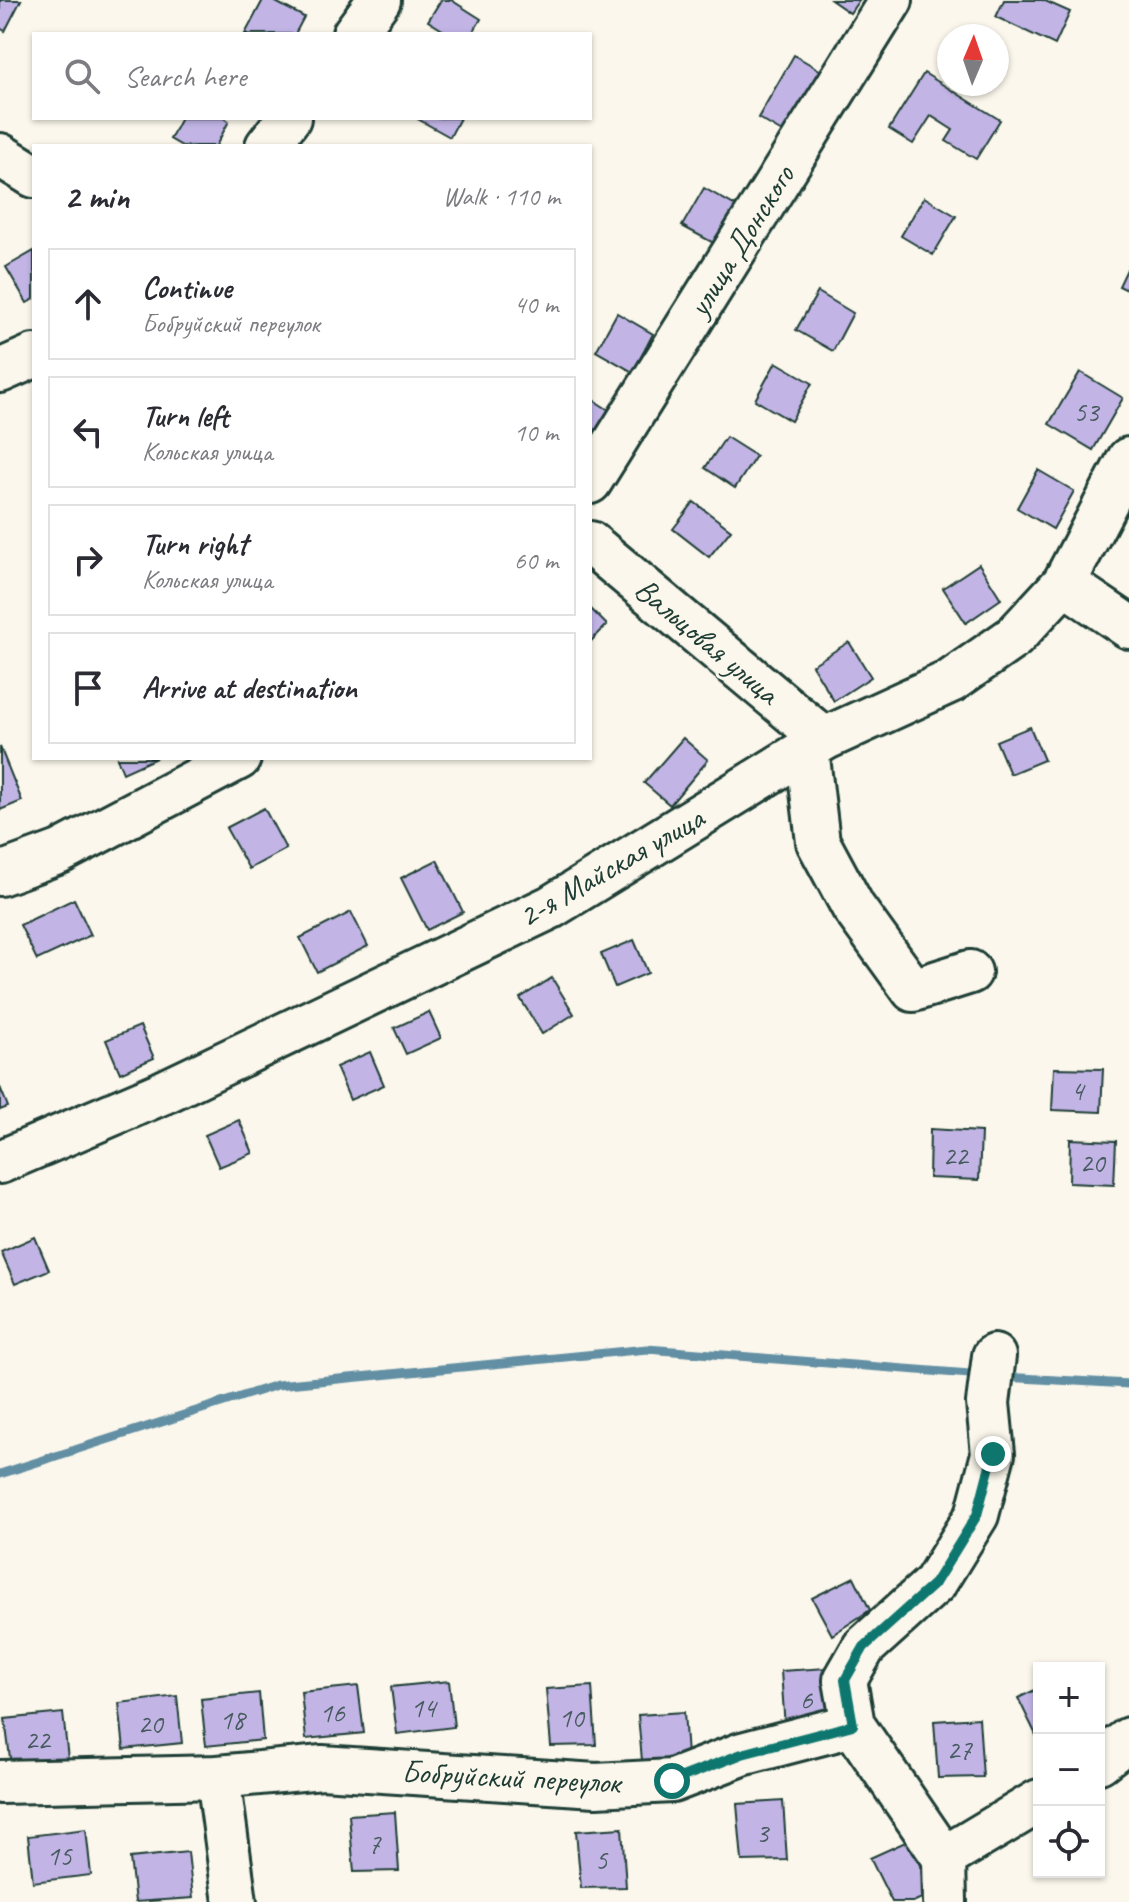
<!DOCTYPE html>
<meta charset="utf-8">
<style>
body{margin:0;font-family:Caveat,sans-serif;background:#f7f7f7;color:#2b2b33}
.controls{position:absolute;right:24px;bottom:24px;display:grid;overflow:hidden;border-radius:0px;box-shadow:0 2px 6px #0004}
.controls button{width:72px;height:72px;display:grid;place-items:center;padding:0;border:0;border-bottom:2px solid #e1e1e2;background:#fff;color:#2b2b33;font:40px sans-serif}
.compass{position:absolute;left:937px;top:24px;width:72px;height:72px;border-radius:50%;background:#fff;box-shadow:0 2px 6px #0004;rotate:2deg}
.stop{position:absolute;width:24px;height:24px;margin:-18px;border:6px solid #0f766e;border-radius:50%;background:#fff}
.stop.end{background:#0f766e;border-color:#fff;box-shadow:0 2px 8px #0008}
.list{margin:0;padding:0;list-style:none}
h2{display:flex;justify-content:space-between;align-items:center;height:104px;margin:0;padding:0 32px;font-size:34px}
h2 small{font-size:26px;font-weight:400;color:#7c7c81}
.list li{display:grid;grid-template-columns:52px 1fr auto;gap:24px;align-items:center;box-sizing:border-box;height:112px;margin:0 16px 16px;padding:0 16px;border:2px solid #e1e1e2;border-radius:0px}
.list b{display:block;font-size:30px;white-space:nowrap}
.list p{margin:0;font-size:26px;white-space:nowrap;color:#7c7c81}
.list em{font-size:26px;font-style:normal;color:#7c7c81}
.icon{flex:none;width:44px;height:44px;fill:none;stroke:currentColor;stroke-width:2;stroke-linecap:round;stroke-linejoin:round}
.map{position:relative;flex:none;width:1129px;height:1902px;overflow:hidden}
.search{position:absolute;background:#fff;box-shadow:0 2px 6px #0004;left:32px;top:32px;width:560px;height:88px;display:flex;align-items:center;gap:20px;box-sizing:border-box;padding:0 28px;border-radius:0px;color:#7c7c81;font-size:30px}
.panel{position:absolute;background:#fff;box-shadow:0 2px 6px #0004;left:32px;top:144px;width:560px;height:616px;border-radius:0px}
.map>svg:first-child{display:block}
</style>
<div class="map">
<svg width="1129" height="1902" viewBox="0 0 1129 1902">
<rect width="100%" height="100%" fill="#fbf7ec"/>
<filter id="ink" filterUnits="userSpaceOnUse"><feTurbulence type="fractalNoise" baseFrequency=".0125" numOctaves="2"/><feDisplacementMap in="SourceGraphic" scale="16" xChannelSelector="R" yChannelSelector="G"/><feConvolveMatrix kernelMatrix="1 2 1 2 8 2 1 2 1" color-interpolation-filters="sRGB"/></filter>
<g filter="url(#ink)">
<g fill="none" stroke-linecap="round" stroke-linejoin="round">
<g stroke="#628fa3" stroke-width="9">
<path d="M1002,1377L1129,1384"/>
<path d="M0,1474L277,1385L647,1349L983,1375"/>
</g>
</g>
<g fill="#c2b5e6" stroke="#1f3d34" stroke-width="2">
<path d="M0,0H21L5,31L0,28Z"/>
<path d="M263,0H272L304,17L295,34H245Z"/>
<path d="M441,0H451L481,19L472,34H449L428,21Z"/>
<path d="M831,0H859L850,13Z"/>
<path d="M1004,0H1043L1070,12L1055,45L996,17Z"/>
<path d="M794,55L825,73L789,136L758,118Z"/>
<path d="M924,73L1000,120L976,159L946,141L953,130L931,116L913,144L889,129Z"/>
<path d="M181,118H224L229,121L216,146H182L170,139Z"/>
<path d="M416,118H460L450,137Z"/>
<path d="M704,188L739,208L719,246L682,226Z"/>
<path d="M924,197L956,216L933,255L901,236Z"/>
<path d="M34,251V299L27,303L6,267Z"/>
<path d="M1129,265V291L1119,286Z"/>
<path d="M818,292L853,313L833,351L796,330Z"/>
<path d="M617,313L653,334L633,372L596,351Z"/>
<path d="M776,362L812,383L791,421L755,400Z"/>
<path d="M1080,372L1123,398L1093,450L1049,424Z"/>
<path d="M590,398L612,412L590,446Z"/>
<path d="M726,437L756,456L735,488L705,468Z"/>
<path d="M1038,470L1074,491L1053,529L1017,508Z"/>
<path d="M694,502L731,530L709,557L673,529Z"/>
<path d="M979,564L1001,599L966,623L943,588Z"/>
<path d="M590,608L607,625L590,642Z"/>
<path d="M849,642L871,677L834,701L812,665Z"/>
<path d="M1030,727L1044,760L1010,774L996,741Z"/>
<path d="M683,738L708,760L670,805L644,783Z"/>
<path d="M0,747L22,801L0,810Z"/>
<path d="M117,758H156L123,773Z"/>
<path d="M264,808L286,849L249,869L226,828Z"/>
<path d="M437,860L463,912L427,930L401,878Z"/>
<path d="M74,899L91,935L37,960L20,925Z"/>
<path d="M351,912L368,946L317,972L300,938Z"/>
<path d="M634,940L648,973L615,987L601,954Z"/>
<path d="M552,978L574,1014L542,1034L520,998Z"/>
<path d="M429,1012L441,1038L406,1054L394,1028Z"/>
<path d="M140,1026L154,1058L120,1073L106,1040Z"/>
<path d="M370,1052L384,1085L350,1100L336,1067Z"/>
<path d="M1054,1068L1103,1069L1101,1112L1052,1110Z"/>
<path d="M0,1087L8,1107L0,1110Z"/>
<path d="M239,1120L253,1153L219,1167L205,1135Z"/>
<path d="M930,1129L981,1132L979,1180L929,1178Z"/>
<path d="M1070,1139L1116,1141L1114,1185L1069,1183Z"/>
<path d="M35,1237L49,1270L15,1284L1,1252Z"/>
<path d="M854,1577L870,1610L832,1635L812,1598Z"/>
<path d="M827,1668L830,1727L785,1728L781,1671Z"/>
<path d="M449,1681L454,1727L397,1734L391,1687Z"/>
<path d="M358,1686L364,1733L306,1739L301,1692Z"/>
<path d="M592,1686L596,1745L551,1746L546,1689Z"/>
<path d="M1039,1688V1741L1018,1698Z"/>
<path d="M259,1693L263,1740L206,1746L201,1699Z"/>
<path d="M177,1696L182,1743L124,1749L119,1703Z"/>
<path d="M684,1712L688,1771L643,1772L638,1715Z"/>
<path d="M63,1713L68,1759L11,1766L5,1719Z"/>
<path d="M979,1718L983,1777L938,1778L934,1721Z"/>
<path d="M783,1801L787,1860L742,1861L737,1804Z"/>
<path d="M395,1812L399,1871L354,1872L349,1815Z"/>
<path d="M622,1828L626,1887L581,1888L576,1831Z"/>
<path d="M86,1829L91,1875L33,1882L28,1836Z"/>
<path d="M912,1839L939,1890L913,1902H892L870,1858Z"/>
<path d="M188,1852L193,1898L135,1902L130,1858Z"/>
</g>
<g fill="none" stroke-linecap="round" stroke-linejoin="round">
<g stroke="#1f3d34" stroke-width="48">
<g id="minor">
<path d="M354,34L379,0"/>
<path d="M267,146L289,118"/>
<path d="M0,155L34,176"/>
<path d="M0,371L34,356"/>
<path d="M590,482L891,0"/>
<path d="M590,543L824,739"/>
<path d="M1064,583L1129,627"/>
<path d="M807,749L818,842L853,907L913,990L970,972"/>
<path d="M0,874L60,852L239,758"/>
<path d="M0,1162L162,1093L551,907L824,739L951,681L1014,637L1064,583L1129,459"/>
<path d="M853,1725L845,1680L864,1647L935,1583L977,1515L993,1454L988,1403L994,1356"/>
<path d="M1099,1762L1129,1739"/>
<path d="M218,1777L235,1902"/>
<path d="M0,1782L218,1777L322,1767L596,1785L672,1781L742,1754L853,1725L944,1858"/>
<path d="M945,1902L944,1858L1039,1801"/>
</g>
</g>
<use href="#minor" stroke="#fbf7ec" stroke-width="42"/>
</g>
</g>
<g fill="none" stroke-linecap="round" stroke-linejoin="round" filter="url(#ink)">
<path stroke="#0f766e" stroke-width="10" d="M672,1781L742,1754L853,1725L845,1680L864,1647L935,1583L977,1515L993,1454"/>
</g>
<g text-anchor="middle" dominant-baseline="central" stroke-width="6" stroke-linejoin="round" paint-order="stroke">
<g font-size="28" fill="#485b60">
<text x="1086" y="411">53</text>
<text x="1077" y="1090">4</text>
<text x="955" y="1155">22</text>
<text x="1092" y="1162">20</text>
<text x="806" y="1699">6</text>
<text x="423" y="1707">14</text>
<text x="332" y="1712">16</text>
<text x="571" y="1717">10</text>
<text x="232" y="1719">18</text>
<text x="150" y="1723">20</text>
<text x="37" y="1739">22</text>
<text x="959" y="1749">27</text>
<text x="762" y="1832">3</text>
<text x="374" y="1843">7</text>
<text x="59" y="1855">15</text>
<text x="601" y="1859">5</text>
</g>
<g font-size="32" fill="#1f3d34" stroke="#fbf7ec">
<text transform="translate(741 241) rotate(-58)">улица Донского</text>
<text transform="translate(707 641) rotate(40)">Вальцовая улица</text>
<text transform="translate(611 867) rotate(-30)">2-я Майская улица</text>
<text transform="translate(511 1777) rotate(3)">Бобруйский переулок</text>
</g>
</g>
</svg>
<div class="controls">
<button>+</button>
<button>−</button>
<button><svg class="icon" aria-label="locate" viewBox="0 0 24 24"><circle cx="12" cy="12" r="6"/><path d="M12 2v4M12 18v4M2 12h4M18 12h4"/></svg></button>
</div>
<svg class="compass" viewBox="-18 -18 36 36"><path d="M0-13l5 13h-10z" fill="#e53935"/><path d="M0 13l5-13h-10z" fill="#7c7c81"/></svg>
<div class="stop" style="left:672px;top:1781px"></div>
<div class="stop end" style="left:993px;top:1454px"></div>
<div class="search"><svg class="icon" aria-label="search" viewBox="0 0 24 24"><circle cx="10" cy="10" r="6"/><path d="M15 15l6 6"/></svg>Search here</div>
<section class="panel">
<h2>2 min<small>Walk · 110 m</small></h2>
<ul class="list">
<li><svg class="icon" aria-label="ahead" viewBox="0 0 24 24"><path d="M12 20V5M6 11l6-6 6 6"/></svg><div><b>Continue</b><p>Бобруйский переулок</p></div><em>40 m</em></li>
<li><svg class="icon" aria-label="left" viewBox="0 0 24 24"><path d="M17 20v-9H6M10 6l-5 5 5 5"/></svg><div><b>Turn left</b><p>Кольская улица</p></div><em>10 m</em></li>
<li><svg class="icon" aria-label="right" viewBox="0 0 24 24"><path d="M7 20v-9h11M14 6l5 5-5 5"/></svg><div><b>Turn right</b><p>Кольская улица</p></div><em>60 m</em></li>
<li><svg class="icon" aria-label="arrive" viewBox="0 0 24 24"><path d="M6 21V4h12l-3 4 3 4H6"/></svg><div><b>Arrive at destination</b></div></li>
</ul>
</section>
</div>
